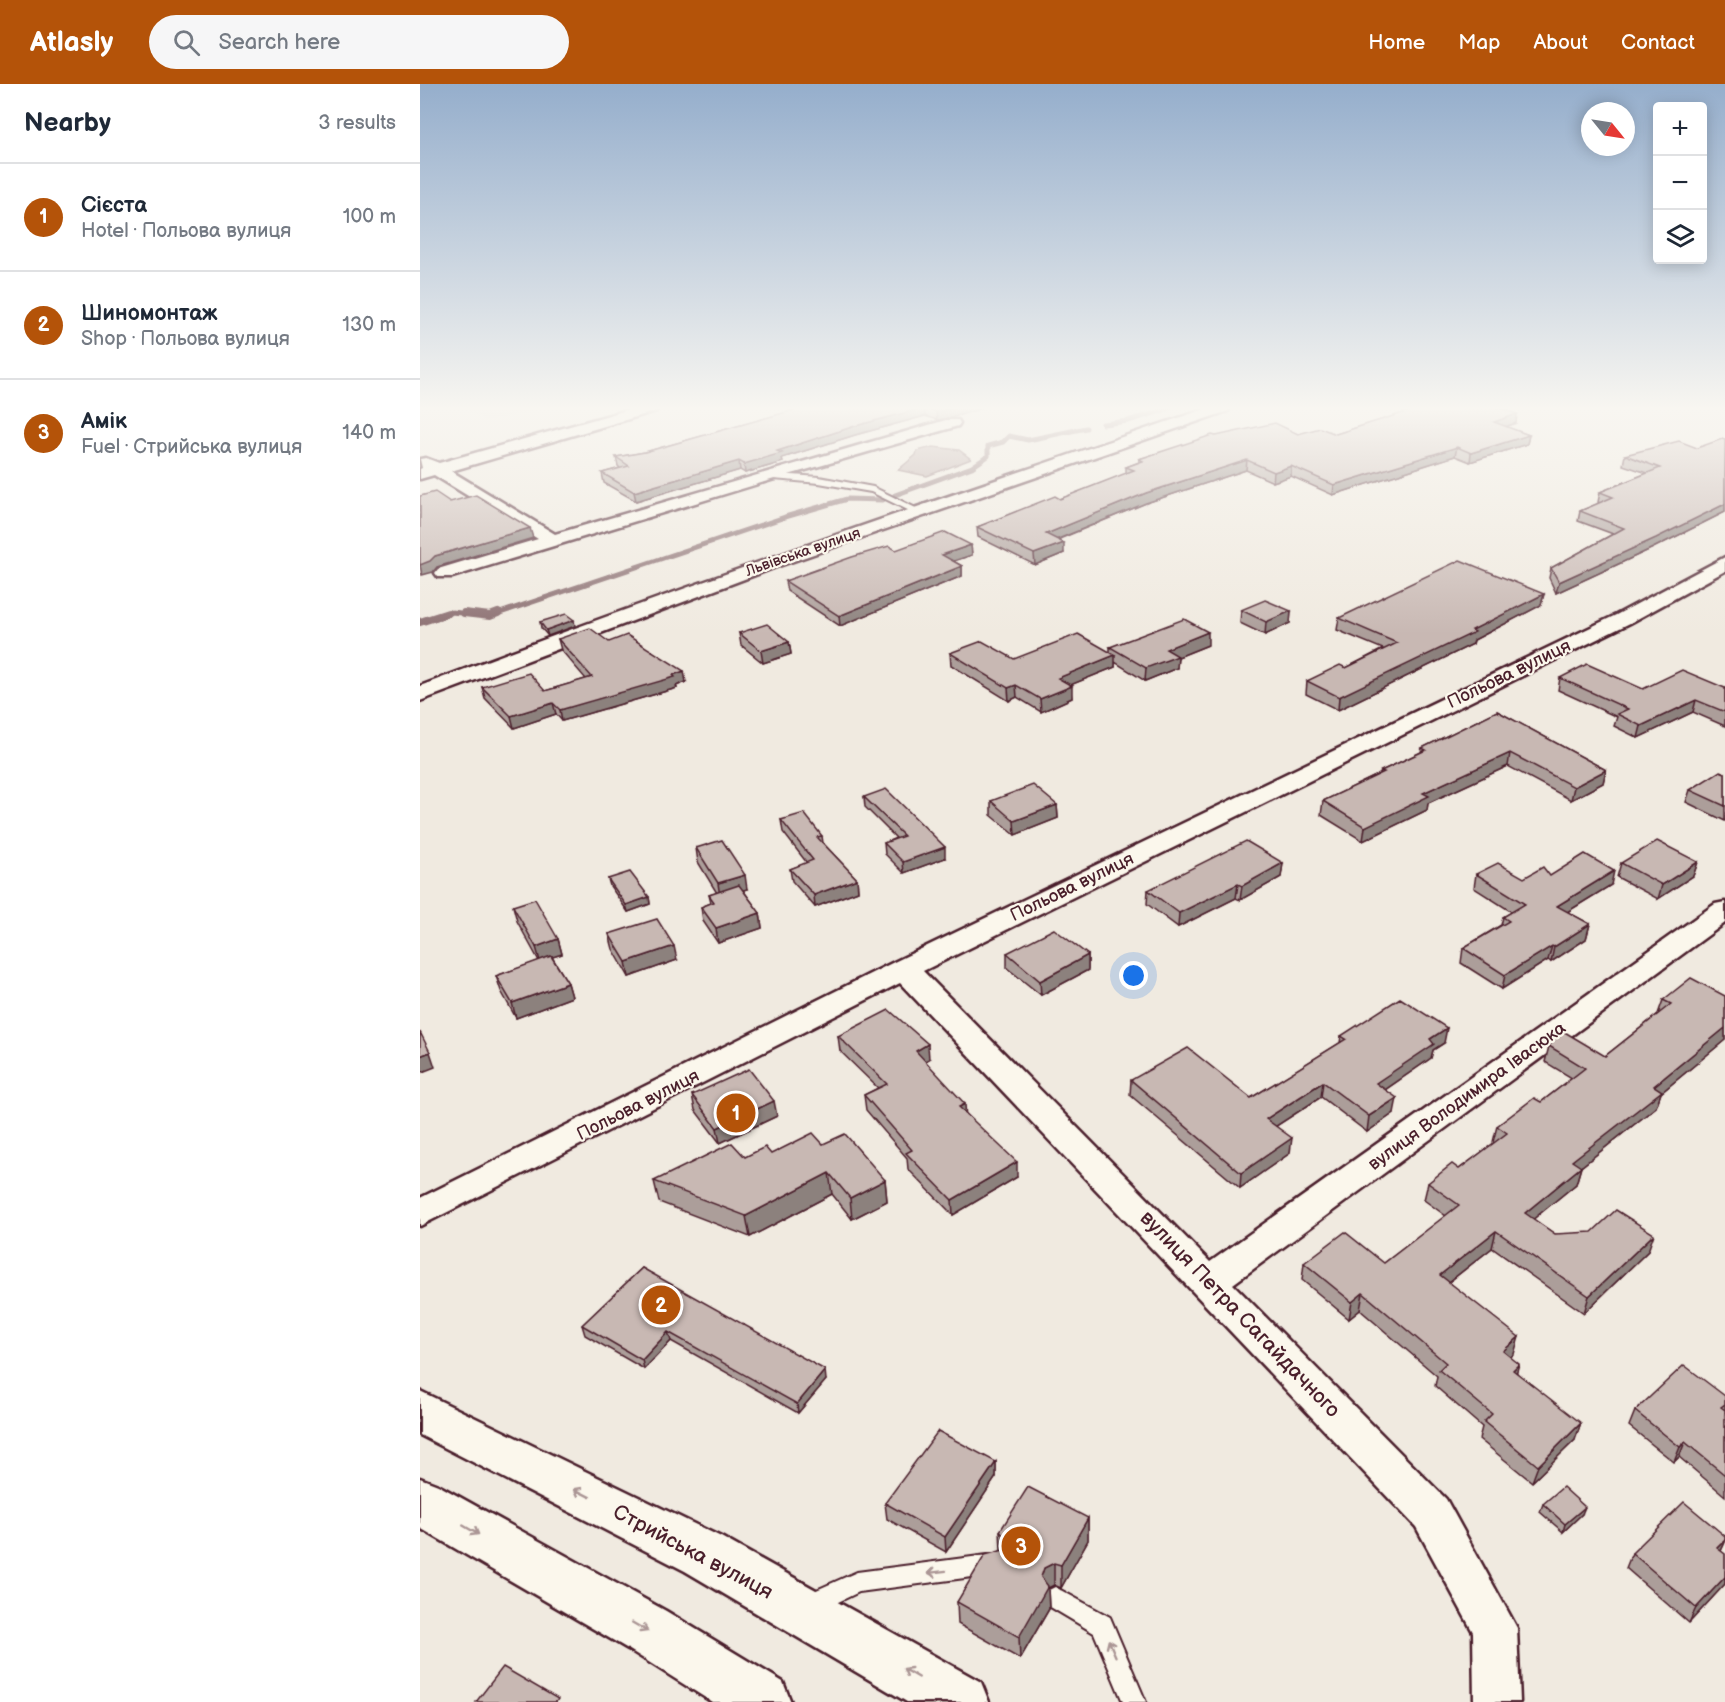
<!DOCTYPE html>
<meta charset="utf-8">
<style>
body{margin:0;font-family:"Balsamiq Sans",sans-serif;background:#f6f6f7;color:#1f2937}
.controls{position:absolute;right:18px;top:18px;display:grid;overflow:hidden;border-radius:6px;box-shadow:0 3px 15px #0003}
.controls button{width:54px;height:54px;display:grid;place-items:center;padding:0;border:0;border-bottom:2px solid #e0e1e3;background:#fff;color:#1f2937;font:30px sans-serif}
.compass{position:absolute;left:1161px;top:18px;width:54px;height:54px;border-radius:50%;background:#fff;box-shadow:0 3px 15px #0003;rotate:120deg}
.you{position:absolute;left:714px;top:892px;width:21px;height:21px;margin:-15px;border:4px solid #fff;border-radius:50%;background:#1a73e8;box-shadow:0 0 0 9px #1a73e833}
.badge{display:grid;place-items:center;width:39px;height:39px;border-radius:50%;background:#b45309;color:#fff;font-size:20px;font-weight:700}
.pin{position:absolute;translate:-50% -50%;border:3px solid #fff;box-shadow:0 2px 6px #0006}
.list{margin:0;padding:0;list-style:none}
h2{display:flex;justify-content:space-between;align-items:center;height:78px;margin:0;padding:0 24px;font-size:26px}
h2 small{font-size:20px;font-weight:400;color:#747a83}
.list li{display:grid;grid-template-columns:39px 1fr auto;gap:18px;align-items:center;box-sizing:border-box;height:108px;padding:0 24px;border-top:2px solid #e0e1e3}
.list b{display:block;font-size:22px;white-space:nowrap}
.list p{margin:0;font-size:20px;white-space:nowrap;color:#747a83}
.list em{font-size:20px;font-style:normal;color:#747a83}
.icon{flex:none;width:33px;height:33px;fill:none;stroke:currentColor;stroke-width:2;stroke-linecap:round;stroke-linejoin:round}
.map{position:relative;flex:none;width:1305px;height:1618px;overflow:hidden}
header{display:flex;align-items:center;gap:36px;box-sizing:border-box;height:84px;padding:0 30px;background:#b45309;color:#fff}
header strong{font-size:28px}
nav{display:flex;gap:33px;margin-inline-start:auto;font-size:21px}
.search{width:420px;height:54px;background:#f6f6f7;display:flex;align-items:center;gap:15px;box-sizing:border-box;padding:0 21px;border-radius:33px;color:#747a83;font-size:22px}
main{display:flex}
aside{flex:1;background:#fff}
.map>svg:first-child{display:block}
</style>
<header>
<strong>Atlasly</strong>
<div class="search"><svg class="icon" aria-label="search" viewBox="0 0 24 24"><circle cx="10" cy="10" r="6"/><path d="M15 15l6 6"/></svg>Search here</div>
<nav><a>Home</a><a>Map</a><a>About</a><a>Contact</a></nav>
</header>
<main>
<aside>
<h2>Nearby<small>3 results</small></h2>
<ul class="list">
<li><span class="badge">1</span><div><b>Сієста</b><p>Hotel · Польова вулиця</p></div><em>100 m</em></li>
<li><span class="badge">2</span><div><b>Шиномонтаж</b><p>Shop · Польова вулиця</p></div><em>130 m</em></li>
<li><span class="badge">3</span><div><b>Амік</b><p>Fuel · Стрийська вулиця</p></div><em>140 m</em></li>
</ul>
</aside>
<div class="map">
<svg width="1305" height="1618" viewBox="0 0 1305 1618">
<rect width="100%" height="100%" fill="#f0eae0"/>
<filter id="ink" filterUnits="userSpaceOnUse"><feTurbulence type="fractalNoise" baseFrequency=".0167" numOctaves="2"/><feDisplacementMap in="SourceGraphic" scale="12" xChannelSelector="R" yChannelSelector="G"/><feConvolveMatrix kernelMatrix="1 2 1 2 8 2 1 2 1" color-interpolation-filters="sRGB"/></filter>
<g filter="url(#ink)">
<path fill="#e4dbd2" d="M43,324H127L67,337Z"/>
<path fill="#b8a4a2" stroke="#8c6f72" stroke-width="1.5" d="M513,363L539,366L551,375L507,392L478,386L496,371L497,367Z"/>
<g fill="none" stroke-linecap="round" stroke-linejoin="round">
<g stroke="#8c6f72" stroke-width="5">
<path d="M683,340L708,337L750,324"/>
<path d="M475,411L552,383L568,372V362L583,358L589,352L608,356L666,344"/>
<path d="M23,531L32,528L58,531"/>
<path d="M74,531L365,433L427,415L463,416"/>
</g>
<g stroke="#8c6f72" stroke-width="8">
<path d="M44,529L70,532L78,529"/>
<path d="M0,538L28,529"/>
</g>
<g stroke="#4a1f2b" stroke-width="4">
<g id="service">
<path d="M345,389L399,393L453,403L506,429L498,431L451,408L399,399L342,394L341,392Z"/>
<path d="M575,1470L583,1473L586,1480L583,1487L575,1490L439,1508L391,1531L383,1528L380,1520L383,1512L437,1488Z"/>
<path d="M635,1503L690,1533L726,1618H703L674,1549L627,1521L624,1514L627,1507Z"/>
</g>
</g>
<g stroke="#4a1f2b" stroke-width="5">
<g id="minor">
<path d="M214,324H238L236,327L31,387L135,450L526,336H538L540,339L538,342L351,396L32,493H18L15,489L18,485L118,455L14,391L0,395V385L2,384L0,375L6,374L19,379Z"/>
<path d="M788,324H810L808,327L359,482L0,617V602C260,503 524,413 788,324Z"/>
<path d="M1305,473V487L1210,539L503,887L790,1178L1295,820L1305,818V839L813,1200L1026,1415L1097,1544L1100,1618H1054L1053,1548L996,1443L480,899L0,1142V1114L474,878L1196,531Z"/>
</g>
</g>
<g stroke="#4a1f2b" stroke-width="5">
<g id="trunk">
<path d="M0,1307L301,1453L561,1598L569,1618H487L265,1487L0,1351Z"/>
<path d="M0,1394L18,1401L246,1527L363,1598L371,1618H292L208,1565L0,1444Z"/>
</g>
</g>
<use href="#service" fill="#fbf7ec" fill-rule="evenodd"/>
<use href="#minor" fill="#fbf7ec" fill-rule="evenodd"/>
<use href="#trunk" fill="#fbf7ec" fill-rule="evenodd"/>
</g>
<g fill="#ac9e9a" stroke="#4a1f2b" stroke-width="1.5">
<path d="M381,324H563L529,334L517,336L505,332L435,351L362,374L363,378L325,389L320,386L216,417L184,399L182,389L200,384L198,382L196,373L225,368Z"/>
<path d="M999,324H1095L1086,326L1097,330L1096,339L1086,343L1109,351L1107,360L1050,378L1035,372L913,411L871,392L853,398L826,386L726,419L637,456L644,469L615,481L558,453L557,443L640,415L706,390V383L719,378V375L796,352L878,350H916Z"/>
<path d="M1305,356V428L1233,464L1136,509L1129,494L1131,484L1193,450L1158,437L1160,427L1180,419L1178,418L1180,408L1227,389L1203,381L1205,371L1277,364Z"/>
<path d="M551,461L552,471L533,477L542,482V492L420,542L367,507L365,497L476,466Z"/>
<path d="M1124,510L1121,521L1054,556L1053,560L918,626L886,610L887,597L926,584L963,565L917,546L919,534Z"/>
<path d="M821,526L871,527L870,539L845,551L820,539Z"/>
<path d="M120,538L155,542L128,552L121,544Z"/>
<path d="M319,549L369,558L371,570L343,579L321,561Z"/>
<path d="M138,555L189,558L266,598L256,602L257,604L142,637L136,630L94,644L65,614L62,603L125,607L166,595L141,566Z"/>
<path d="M788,561L758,573L757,584L725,597L695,578V583L650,601L652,614L621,628L597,613L589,617L531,581L530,569L594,575L690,568V563Z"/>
<path d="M1140,594L1223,605L1305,604V642L1273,628L1218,654L1194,642L1197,633L1138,606Z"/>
<path d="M1077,627L1186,686L1183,699L1151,716L1088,682L1008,719L1007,726L943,757L901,731L903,717L960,690L961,687L1001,668L1002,664Z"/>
<path d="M1305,689V737L1266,718L1270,706Z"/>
<path d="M444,713L525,774L484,789L465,770L464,759L476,754L445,723Z"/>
<path d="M571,717L637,721L638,734L595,751L571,731Z"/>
<path d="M361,736L402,752L403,759L437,795L438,807L395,823L372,797L370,785L387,779L363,748Z"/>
<path d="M276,764L327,805L323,806L340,829L342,844L298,859L283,837L281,823L291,819L289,811L297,809L278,778Z"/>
<path d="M1278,778L1273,792L1238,815L1197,793L1201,779Z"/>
<path d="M863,779L861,793L820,816L816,814L758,843L727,820L728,806Z"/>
<path d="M1056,790L1104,794L1130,792L1191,801L1147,828L1170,840L1166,855L1131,878L1128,876L1082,905L1041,879L1043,864L1081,841L1083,833L1092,828L1054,804Z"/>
<path d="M188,795L229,813L230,820L208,828L190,802Z"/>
<path d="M93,822L138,855L142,870L132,873L148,899L152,913L96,934L81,907L76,892L119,877L97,837Z"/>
<path d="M189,850L257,876L209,893L193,865Z"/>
<path d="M587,869L668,871V886L621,911L587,884Z"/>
<path d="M1305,912V956L1241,1009L1236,1023L1161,1083L1156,1100L1113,1135L1135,1150L1228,1167L1164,1229L1072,1164L1029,1198L1094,1270L1090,1273L1097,1289L1155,1356L1112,1398L1059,1355L1062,1343L1015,1302L1017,1292L940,1226L929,1235L882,1196L884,1179H964L1026,1132L1004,1116L1008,1099L1039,1085L1074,1059L1073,1058L1077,1042L1121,1018L1152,994L1125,978L1129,962L1185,972L1238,930L1243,916Z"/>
<path d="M418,952L509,975L505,977L545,1029L597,1093L533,1131L488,1085L487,1074L446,1026L444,1011L458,1004L420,967Z"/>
<path d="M921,952L1024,959L1013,966L1011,974L965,1006L974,1029L947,1048L901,1013L856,1042L870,1069L820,1104L710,1011L711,996L831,1014L920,959Z"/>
<path d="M272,1011L357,1032L300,1059L275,1026Z"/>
<path d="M403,1060L465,1096L467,1117L432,1135L412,1110L330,1153L239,1118L234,1097L325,1073L351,1070Z"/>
<path d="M222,1184L406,1296L378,1329L251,1257L224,1285L165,1251L162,1241Z"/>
<path d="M1305,1312V1412L1259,1373L1254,1378L1209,1342L1215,1327Z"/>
<path d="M576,1378V1393L526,1468L467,1435L465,1419Z"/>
<path d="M1123,1420L1162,1430L1143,1448L1120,1428Z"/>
<path d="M668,1434V1456L641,1504L634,1501L628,1504L629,1525L600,1575L538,1540L537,1518L581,1466L580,1447Z"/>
<path d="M1305,1452V1458L1301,1467L1305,1470V1500L1269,1539L1206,1484L1212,1469Z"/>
</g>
<g fill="#8c817d" stroke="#4a1f2b" stroke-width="1.5">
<path d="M503,324H505V332L435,351L362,374L363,378L325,389L324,380L357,367L435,342Z"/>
<path d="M534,324H563L529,334L517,336L516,328Z"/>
<path d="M1073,324H1094L1072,331Z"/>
<path d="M1097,330L1096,339L1073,347L1074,338Z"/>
<path d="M1109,351L1107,360L1050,378L1051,369Z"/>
<path d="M1037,363L1035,372L913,411L914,401Z"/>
<path d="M827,376L826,386L726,419L626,460V450L726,409Z"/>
<path d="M319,377L320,386L216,417L214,408Z"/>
<path d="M871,382V392L853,398L854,388Z"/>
<path d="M1305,420V428L1233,464L1136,509L1139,498Z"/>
<path d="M110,444L113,454L17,483L13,488L2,491L0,481L15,472Z"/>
<path d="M644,459V469L615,481L614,470Z"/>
<path d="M551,461L552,471L522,481V471Z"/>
<path d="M542,482V492L420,542L419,532Z"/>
<path d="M1124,510L1121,521L1054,556L1053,560L918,626L919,613Z"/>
<path d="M871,527L870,539L845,551L846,538Z"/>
<path d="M154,536L155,542L128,552L126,546Z"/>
<path d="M788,548V561L758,573L757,584L725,597L726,584L746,565Z"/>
<path d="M369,558L371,570L343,579L341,567Z"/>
<path d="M695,571V583L638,606V594Z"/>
<path d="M264,587L266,598L256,602L257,604L142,637L140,626Z"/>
<path d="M596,601L597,613L589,617L588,604Z"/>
<path d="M652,602V614L621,628L620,615Z"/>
<path d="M1276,616L1273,628L1218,654L1221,642Z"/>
<path d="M133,619L136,630L94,644L91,632Z"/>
<path d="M1090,669L1088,682L1008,719L1007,726L943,757L945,743L1003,709Z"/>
<path d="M1186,686L1183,699L1151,716L1154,703Z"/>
<path d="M637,721L638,734L595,751L594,737Z"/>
<path d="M525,763V774L484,789L483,778Z"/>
<path d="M1278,778L1273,792L1238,815L1242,801Z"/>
<path d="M863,779L861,793L820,816L822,802Z"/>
<path d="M1194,787L1191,801L1134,836L1137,822Z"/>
<path d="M325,791L327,805L300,813L298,799Z"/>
<path d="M437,795L438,807L395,823L394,811Z"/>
<path d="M818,800L816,814L758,843L759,829Z"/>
<path d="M229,813L230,820L208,828L206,821Z"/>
<path d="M340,829L342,844L298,859L296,844Z"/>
<path d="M1170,840L1166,855L1131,878L1134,863Z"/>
<path d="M138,855L142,870L120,877L116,863Z"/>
<path d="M254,862L257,876L209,893L206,878Z"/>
<path d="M1132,862L1128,876L1082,905L1085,891Z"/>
<path d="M668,871V886L621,911L620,897Z"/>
<path d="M148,899L152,913L96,934L92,919Z"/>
<path d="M1027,944L1024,959L1013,966L1011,974L953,1014L956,999L1010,955Z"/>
<path d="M1305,944V956L1241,1009L1236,1023L1147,1094L1152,1077L1234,1002Z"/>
<path d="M508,960L509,975L497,981L496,967Z"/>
<path d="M10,968L15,983L0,989V972Z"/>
<path d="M903,998L901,1013L844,1050L846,1035Z"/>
<path d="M977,1014L974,1029L947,1048L949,1032Z"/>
<path d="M354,1017L357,1032L300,1059L297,1044Z"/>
<path d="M545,1020L546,1035L539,1023Z"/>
<path d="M872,1054L870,1069L820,1104L821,1089Z"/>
<path d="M597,1078V1093L533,1131L532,1116Z"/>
<path d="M1161,1083L1156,1100L1100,1146L1105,1129Z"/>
<path d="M409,1089L412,1110L330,1153L326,1132Z"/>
<path d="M465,1096L467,1117L432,1135L430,1114Z"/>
<path d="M1076,1147L1072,1164L1016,1208L1020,1191Z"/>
<path d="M1234,1150L1228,1167L1164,1229L1169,1212Z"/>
<path d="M943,1209L940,1226L929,1235L932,1218Z"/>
<path d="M248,1248L251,1257L224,1285L222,1276Z"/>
<path d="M1099,1253L1094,1270L1078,1284L1083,1267Z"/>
<path d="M1099,1280L1094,1297L1093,1286Z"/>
<path d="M405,1286L406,1296L378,1329L377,1320Z"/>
<path d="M1161,1339L1155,1356L1112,1398L1118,1382Z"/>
<path d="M1265,1358L1259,1373L1254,1378L1260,1363Z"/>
<path d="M576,1378V1393L526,1468L525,1453Z"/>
<path d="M1165,1423L1162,1430L1143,1448L1145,1440Z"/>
<path d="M668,1434V1456L641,1504V1481Z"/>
<path d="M1305,1456V1458L1300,1469L1297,1464Z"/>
<path d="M634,1479V1501L628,1504L629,1525L600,1575L599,1553L624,1484Z"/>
<path d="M1305,1493V1500L1269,1539L1276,1524Z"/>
</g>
<g fill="#c8b8b3" stroke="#4a1f2b" stroke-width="1.5">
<path d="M381,324H503L435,342L357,367L362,369L324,380L319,377L214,408L182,389L209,382L196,373L225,368Z"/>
<path d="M506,324H534L516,328Z"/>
<path d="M999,324H1078L1097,330L1074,338L1109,351L1051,369L1037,363L914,401L871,382L854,388L827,376L726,409L626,450L644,459L614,470L557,443L635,412L640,415L714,386L706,383L723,377L719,375L792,351L796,352L855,339L878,350L900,344L916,350Z"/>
<path d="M1302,355L1305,356V420L1236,454L1139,498L1131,484L1204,444L1160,427L1193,413L1180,408L1240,384L1205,371L1259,357L1277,364Z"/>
<path d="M15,408L30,418L56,411L110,444L15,472L10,477L0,481V412Z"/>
<path d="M525,448L551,461L522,471L542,482L419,532L365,497L432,473L469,462L476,466Z"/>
<path d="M1040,476L1124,510L1052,546L1055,548L919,613L887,597L920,581L926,584L977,559L919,534Z"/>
<path d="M845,516L871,527L846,538L821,526Z"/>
<path d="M146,530L154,536L126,546L120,538Z"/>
<path d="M764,535L788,548L746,565L758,572L726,584L690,563Z"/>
<path d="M347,540L369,558L341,567L319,549Z"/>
<path d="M170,544L189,558L207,551L264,587L253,591L255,593L140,626L133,619L91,632L62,603L109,589L125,607L172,593L138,555Z"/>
<path d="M658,550L695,571L638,594L652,602L620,615L596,601L588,604L530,569L562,557L594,575Z"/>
<path d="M1167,580L1223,605L1262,586L1305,604V628L1276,616L1221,642L1197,630L1208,625L1140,594Z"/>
<path d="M1077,627L1186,686L1154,703L1090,669L1003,709L1009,712L945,743L903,717L964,688L961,687L1006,666L1002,664Z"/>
<path d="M1300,687L1305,689V722L1270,706Z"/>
<path d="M613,701L637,721L594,737L571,717Z"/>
<path d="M466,705L525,763L483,778L464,759L484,752L444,713Z"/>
<path d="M384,729L402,752L397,753L437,795L394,811L370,785L393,776L361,736Z"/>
<path d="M302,756L325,791L298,799L276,764Z"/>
<path d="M826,757L863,779L822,802L818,800L759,829L728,806Z"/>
<path d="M1237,757L1278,778L1242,801L1201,779Z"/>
<path d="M1165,770L1194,787L1137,822L1170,840L1134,863L1132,862L1085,891L1043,864L1089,837L1083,833L1105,820L1056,790L1078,779L1104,794L1123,783L1130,792Z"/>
<path d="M210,788L229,813L206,821L188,795Z"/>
<path d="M319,801L340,829L296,844L281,823L294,818L289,811Z"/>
<path d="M115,815L138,855L116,863L93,822Z"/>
<path d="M237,835L254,862L206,878L189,850Z"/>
<path d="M634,845L668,871L620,897L587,869Z"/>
<path d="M131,872L148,899L92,919L76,892Z"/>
<path d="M1271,894L1305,912V944L1234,1002L1242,1007L1152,1077L1161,1083L1105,1129L1135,1150L1172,1148L1196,1126L1234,1150L1169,1212L1076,1147L1020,1191L1099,1253L1083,1267L1099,1280L1093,1286L1161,1339L1118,1382L1064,1338L1072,1330L1019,1286L1026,1279L943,1209L932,1218L884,1179L925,1148L964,1179L1039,1121L1008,1099L1032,1080L1039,1085L1087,1049L1077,1042L1114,1014L1121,1018L1165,984L1129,962L1134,954L1143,947L1185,972L1251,920L1243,916Z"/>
<path d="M980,914L1027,944L1010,955L1014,960L956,999L977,1014L949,1032L903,998L846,1035L872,1054L821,1089L711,996L768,964L831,1014L926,955L921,952Z"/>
<path d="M469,926L508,960L496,967L545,1020L539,1023L597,1078L532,1116L486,1069L492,1066L444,1011L467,1000L418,952Z"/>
<path d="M0,948L10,968L0,972Z"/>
<path d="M329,985L354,1017L297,1044L272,1011Z"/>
<path d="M393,1049L403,1060L425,1050L465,1096L430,1114L409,1089L326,1132L234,1097L312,1059L325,1073L345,1063L351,1070Z"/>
<path d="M222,1184L405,1286L377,1320L248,1248L222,1276L162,1241Z"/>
<path d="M1264,1281L1305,1312V1320L1301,1323L1305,1326V1391L1265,1358L1260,1363L1215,1327Z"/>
<path d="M518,1347L576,1378L525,1453L465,1419Z"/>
<path d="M608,1403L668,1434L641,1481L634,1479L624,1484L621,1493L628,1502L599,1553L537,1518L565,1471L584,1466L587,1457L580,1447Z"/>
<path d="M1143,1403L1165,1423L1145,1440L1123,1420Z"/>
<path d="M1264,1418L1305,1452V1456L1297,1464L1305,1470V1493L1276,1524L1212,1469Z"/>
<path d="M83,1583L138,1615L136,1618H56Z"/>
</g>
<defs><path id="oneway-shaft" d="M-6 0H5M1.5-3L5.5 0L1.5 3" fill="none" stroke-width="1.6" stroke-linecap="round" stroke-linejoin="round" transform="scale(1.5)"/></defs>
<g stroke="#ab9695">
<use href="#oneway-shaft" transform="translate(162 1409) rotate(-153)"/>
<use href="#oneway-shaft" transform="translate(51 1446) rotate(30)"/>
<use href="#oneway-shaft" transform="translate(517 1488) rotate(173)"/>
<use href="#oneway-shaft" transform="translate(220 1543) rotate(30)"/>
<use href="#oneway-shaft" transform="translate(692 1564) rotate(-113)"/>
<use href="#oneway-shaft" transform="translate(491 1589) rotate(-150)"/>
</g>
</g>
<linearGradient id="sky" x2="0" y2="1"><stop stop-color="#95aecc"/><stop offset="0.59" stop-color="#f8f6f1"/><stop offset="1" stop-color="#f8f6f1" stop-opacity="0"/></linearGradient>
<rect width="1305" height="550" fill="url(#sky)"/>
<g text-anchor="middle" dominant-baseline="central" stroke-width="4.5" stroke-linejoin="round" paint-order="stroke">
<g font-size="15" fill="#4a1f2b" stroke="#fbf7ec">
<text transform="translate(383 468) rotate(-19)">Львівська вулиця</text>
</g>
<g font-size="18" fill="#4a1f2b" stroke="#fbf7ec">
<text transform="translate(1089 590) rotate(-26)">Польова вулиця</text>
<text transform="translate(652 803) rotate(-26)">Польова вулиця</text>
<text transform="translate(1047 1012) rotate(-36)">вулиця Володимира Івасюка</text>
<text transform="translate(218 1021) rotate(-27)">Польова вулиця</text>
</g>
<g font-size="21" fill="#4a1f2b" stroke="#fbf7ec">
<text transform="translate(820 1230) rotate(46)">вулиця Петра Сагайдачного</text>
<text transform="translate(273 1468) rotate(28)">Стрийська вулиця</text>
</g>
</g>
</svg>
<div class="controls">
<button>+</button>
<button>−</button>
<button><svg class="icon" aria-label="layers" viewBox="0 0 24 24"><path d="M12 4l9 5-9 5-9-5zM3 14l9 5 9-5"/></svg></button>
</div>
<svg class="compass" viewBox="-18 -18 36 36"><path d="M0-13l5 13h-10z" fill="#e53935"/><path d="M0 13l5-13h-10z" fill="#747a83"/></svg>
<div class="you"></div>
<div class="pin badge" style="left:316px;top:1029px">1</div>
<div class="pin badge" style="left:241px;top:1221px">2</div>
<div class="pin badge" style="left:601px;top:1462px">3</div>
</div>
</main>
